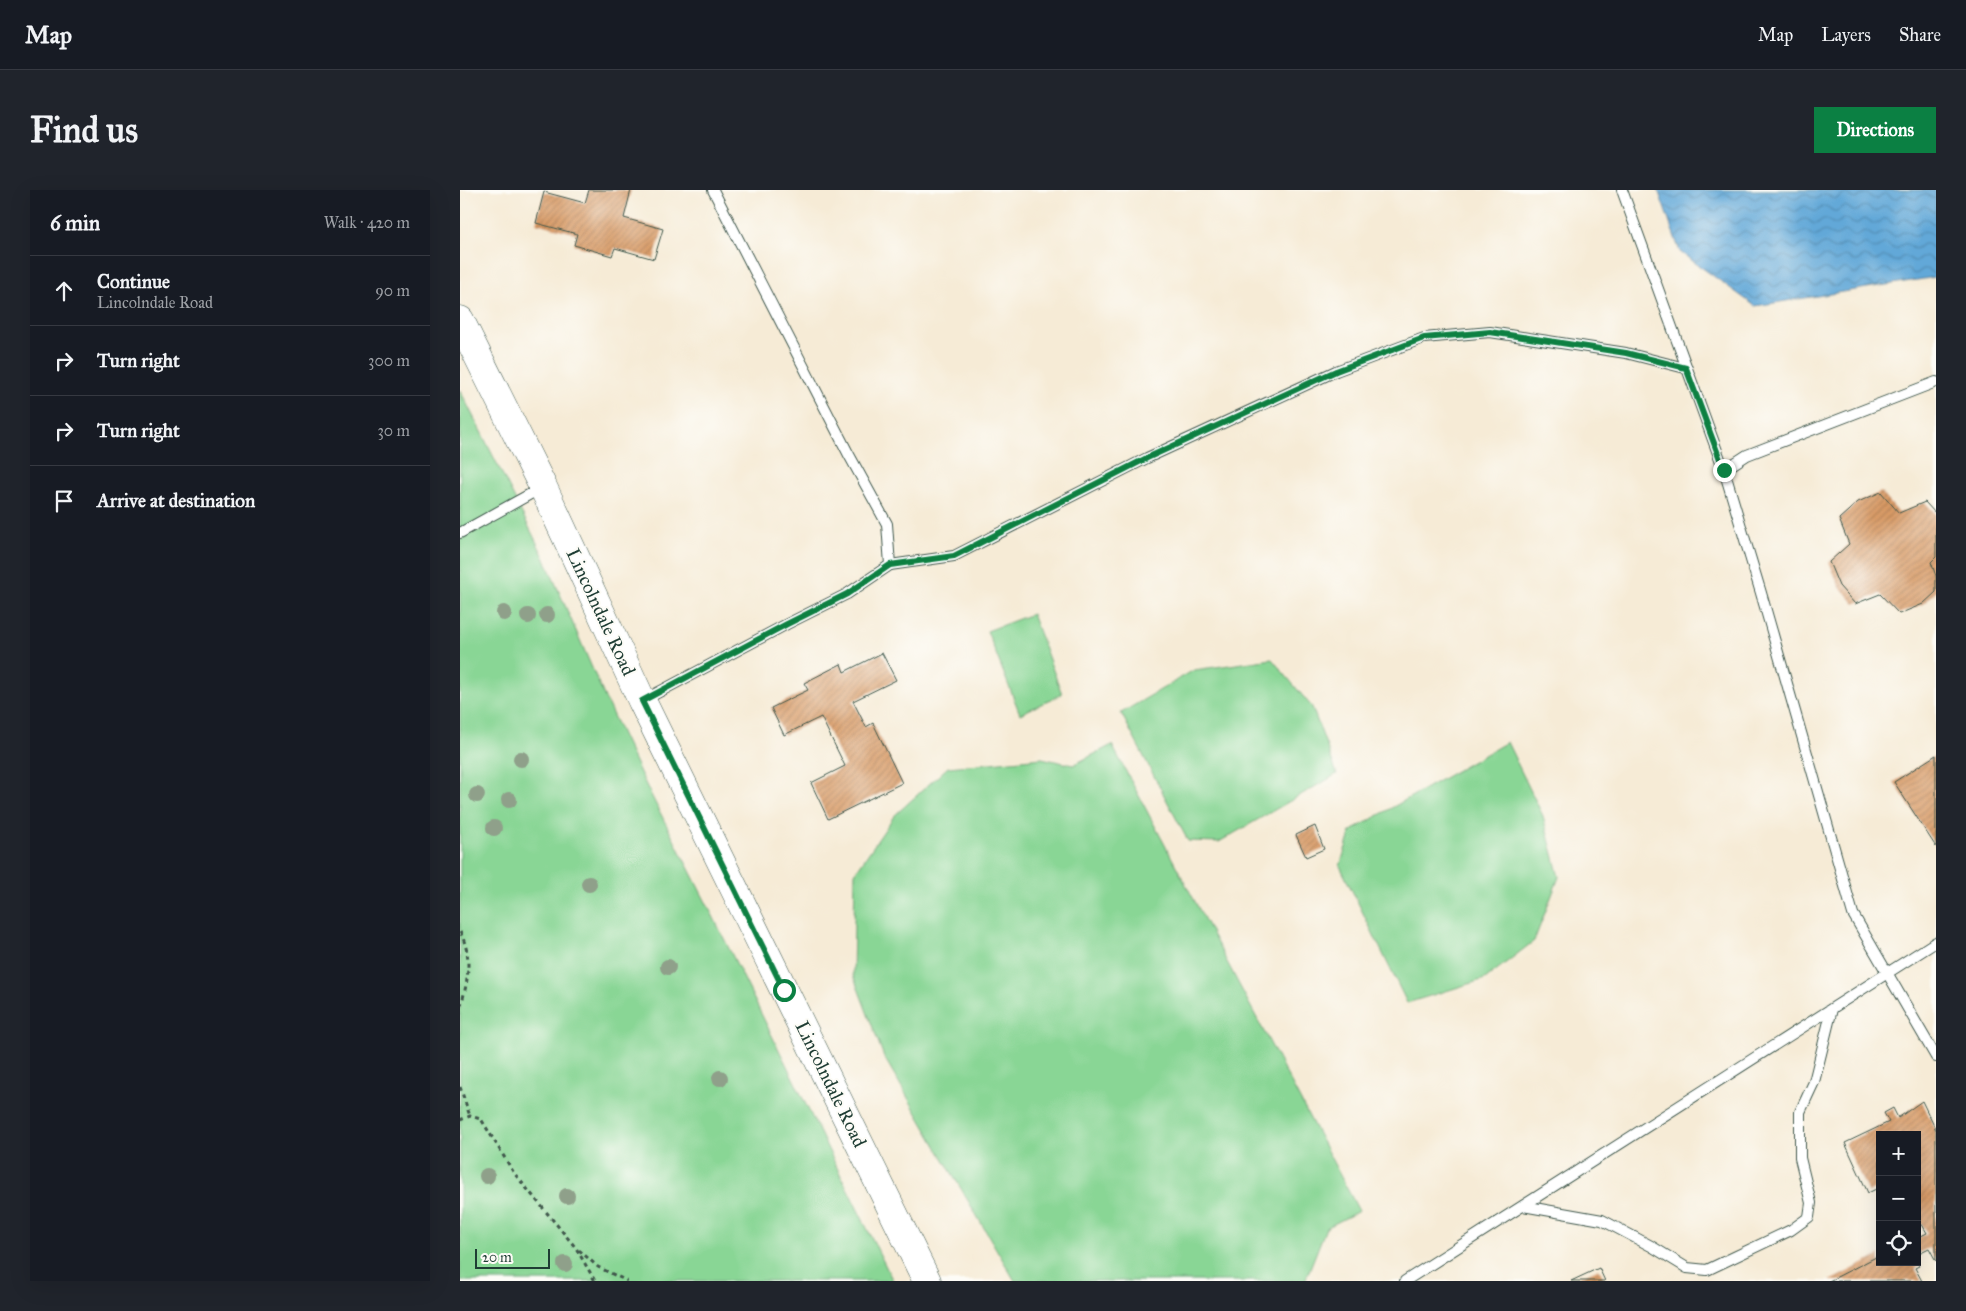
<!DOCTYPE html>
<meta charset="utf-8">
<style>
body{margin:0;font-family:"IM FELL Great Primer",serif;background:#20242c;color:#f1f3f6}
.controls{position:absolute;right:15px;bottom:15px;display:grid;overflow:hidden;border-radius:0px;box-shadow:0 5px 20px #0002}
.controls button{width:45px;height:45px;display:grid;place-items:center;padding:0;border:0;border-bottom:1px solid #363941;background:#171b24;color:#f1f3f6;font:25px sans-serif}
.scale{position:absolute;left:15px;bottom:12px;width:75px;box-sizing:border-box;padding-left:5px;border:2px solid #1f3d34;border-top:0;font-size:14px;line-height:18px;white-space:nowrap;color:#1f3d34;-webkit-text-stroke:4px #fdfcf7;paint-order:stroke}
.stop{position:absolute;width:15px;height:15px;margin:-11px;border:4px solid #0b8043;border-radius:50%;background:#fff}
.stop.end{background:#0b8043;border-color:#fff;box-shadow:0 1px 5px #0008}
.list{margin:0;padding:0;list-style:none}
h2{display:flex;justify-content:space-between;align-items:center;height:65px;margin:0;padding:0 20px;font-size:21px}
h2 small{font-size:16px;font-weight:400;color:#9ea1a6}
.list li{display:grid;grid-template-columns:32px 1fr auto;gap:15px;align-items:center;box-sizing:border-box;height:70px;padding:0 20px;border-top:1px solid #363941}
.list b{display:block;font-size:19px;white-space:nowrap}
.list p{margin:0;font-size:16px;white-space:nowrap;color:#9ea1a6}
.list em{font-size:16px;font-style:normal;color:#9ea1a6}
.icon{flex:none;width:28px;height:28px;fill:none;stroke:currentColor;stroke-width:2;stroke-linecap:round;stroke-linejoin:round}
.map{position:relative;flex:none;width:1476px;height:1091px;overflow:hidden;border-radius:0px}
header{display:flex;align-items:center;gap:30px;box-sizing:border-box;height:70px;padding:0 25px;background:#171b24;border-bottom:1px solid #363941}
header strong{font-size:24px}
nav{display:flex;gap:28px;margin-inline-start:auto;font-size:18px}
.intro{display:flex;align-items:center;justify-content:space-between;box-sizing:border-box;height:120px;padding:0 30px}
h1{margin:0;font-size:35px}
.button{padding:12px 22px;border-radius:0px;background:#0b8043;color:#fff;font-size:18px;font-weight:700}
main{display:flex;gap:30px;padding:0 30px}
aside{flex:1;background:#171b24;border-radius:0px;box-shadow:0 5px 20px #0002}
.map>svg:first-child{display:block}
</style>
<header>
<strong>Map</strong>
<nav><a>Map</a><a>Layers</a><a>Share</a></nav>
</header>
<div class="intro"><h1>Find us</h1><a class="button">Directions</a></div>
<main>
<aside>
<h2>6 min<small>Walk · 420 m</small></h2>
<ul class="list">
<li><svg class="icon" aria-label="ahead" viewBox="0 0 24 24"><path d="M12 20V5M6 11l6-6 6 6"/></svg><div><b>Continue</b><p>Lincolndale Road</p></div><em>90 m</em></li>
<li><svg class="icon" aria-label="right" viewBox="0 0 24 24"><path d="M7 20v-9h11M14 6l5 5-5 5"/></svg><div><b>Turn right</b></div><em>300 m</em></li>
<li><svg class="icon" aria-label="right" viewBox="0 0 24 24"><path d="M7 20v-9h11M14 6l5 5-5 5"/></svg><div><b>Turn right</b></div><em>30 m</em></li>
<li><svg class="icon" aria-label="arrive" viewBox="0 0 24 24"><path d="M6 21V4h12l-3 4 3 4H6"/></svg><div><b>Arrive at destination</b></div></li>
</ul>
</aside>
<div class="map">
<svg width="1476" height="1091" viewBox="0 0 1476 1091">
<defs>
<pattern id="water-waves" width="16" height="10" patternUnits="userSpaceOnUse" patternTransform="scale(1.25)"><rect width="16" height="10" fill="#62a8d8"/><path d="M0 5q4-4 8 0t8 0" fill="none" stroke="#508ab0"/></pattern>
<pattern id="building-hatch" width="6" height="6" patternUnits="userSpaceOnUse" patternTransform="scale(1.25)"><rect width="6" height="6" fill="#d6945d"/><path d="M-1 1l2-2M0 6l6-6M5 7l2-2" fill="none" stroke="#ad7a4e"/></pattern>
</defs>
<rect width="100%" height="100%" fill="#fdfcf7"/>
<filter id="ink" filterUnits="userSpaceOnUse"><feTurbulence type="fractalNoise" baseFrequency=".02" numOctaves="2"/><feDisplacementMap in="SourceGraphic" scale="10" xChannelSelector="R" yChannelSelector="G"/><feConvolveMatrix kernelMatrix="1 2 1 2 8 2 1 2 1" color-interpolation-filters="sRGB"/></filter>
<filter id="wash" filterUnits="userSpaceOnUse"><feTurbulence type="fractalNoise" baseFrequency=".0096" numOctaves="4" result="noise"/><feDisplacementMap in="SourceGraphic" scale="20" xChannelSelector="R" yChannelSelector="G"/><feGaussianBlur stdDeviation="1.12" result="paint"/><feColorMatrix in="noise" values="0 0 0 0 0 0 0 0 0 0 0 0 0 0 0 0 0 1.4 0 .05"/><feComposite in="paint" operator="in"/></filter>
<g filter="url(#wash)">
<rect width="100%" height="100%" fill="#f6ebd6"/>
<g fill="#89d695" stroke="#548a64">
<path d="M0,200L84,367L149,517L185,593L251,722L433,1091H0Z"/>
<path d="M572,424L602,504L560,524L527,441Z"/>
<path d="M812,469L852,517L877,584L759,652L728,651L661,523L734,480Z"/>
<path d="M1047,552L1083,626L1099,687L1074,751L1025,789L947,813L880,676L891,641Z"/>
<path d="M652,555L899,1021L866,1038L845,1091H555L424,867L393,785L395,683L434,626L488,577L582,568L613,575Z"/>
</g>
<path fill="url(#water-waves)" stroke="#407286" d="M1198,0H1476V87L1295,116L1220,62Z"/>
<g id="blocks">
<g fill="url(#building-hatch)">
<path d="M129,0H171L164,28L203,39L194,69L155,58L152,66L114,55L117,44L76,33L84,2L125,13Z"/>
<path d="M1421,302L1439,323L1465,312L1476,324V367L1471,372L1476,386V402L1463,414L1439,424L1420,404L1395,414L1379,396L1369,372L1389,354L1379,329L1398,312Z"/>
<path d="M422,463L436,490L393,511L406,537L413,533L442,593L368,629L351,593L385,576L361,527L324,545L311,518L348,500L344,493L381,474L384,482Z"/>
<path d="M1476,565V657L1434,592Z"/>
<path d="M855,636L864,659L846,667L836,645Z"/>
<path d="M1462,911L1476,940V1071L1469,1058L1457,1064V1048L1467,1043L1457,1026V945H1420V997L1408,1003L1385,953L1429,932L1424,923L1433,918L1438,928Z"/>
<path d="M1420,1065V1072H1457L1459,1076L1455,1078L1462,1091H1369Z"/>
<path d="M1139,1078L1145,1091H1111Z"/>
</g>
</g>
</g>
<g filter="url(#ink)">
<use href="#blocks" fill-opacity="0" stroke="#3f574c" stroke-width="1"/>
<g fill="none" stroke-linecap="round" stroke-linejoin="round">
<g stroke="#3f574c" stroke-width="12">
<g id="service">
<path d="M1162,0L1264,280L1301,403L1393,724L1476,867"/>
<path d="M1264,280L1287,265L1476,192"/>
<path d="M0,343L83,297"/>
<path d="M430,375L494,366L687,268L876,181L964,148L1030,142L1166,163L1225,178"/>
<path d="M184,510L327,434L387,404L430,375L427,334L388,263L253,0"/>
<path d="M1063,1016L1142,1030L1191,1056L1227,1078L1247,1080L1331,1040L1349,1027L1351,1013L1340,968V922L1354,892L1372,819"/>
<path d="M945,1091L1476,752"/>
</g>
</g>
<g stroke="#3f574c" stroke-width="29">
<path id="primary" d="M0,130L83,297L182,511L467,1091"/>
</g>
<g stroke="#3f574c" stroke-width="3" stroke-dasharray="4 4" stroke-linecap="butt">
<path d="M0,742C13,766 8,793 0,818"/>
<path d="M0,897L10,926"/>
<path d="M0,930L10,926L21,929L54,983L116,1058L135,1091"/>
<path d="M119,1060L138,1077L167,1091"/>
</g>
<use href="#service" stroke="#fff" stroke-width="10"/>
<use href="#primary" stroke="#fff" stroke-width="28"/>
</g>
<g fill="#8fa08a">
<circle cx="44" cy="423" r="8"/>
<circle cx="87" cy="425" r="8"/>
<circle cx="68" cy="426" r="8"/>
<circle cx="61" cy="569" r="8"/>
<circle cx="17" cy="605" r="8"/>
<circle cx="49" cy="610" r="8"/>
<circle cx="34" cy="638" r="8"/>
<circle cx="129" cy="694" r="8"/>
<circle cx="208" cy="777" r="8"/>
<circle cx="260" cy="888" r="8"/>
<circle cx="27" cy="986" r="8"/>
<circle cx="107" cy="1006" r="8"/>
<circle cx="105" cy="1074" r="8"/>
</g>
</g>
<g fill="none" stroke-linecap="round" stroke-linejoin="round" filter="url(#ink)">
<path stroke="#0b8043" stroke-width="6" d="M324,800L182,511L327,434L387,404L430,375L494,366L687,268L876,181L964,148L1030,142L1166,163L1226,178L1264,280"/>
</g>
<g text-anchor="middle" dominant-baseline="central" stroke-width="4" stroke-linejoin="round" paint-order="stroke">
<g font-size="19" fill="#1f3d34" stroke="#fdfcf7">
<text transform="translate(141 422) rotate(65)">Lincolndale Road</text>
<text transform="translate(371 894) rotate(64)">Lincolndale Road</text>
</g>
</g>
</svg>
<div class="controls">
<button>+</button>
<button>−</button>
<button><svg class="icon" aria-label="locate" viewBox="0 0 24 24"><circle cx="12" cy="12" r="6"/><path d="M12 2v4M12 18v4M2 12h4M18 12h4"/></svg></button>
</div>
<div class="scale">20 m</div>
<div class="stop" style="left:324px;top:800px"></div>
<div class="stop end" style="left:1264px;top:280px"></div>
</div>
</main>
